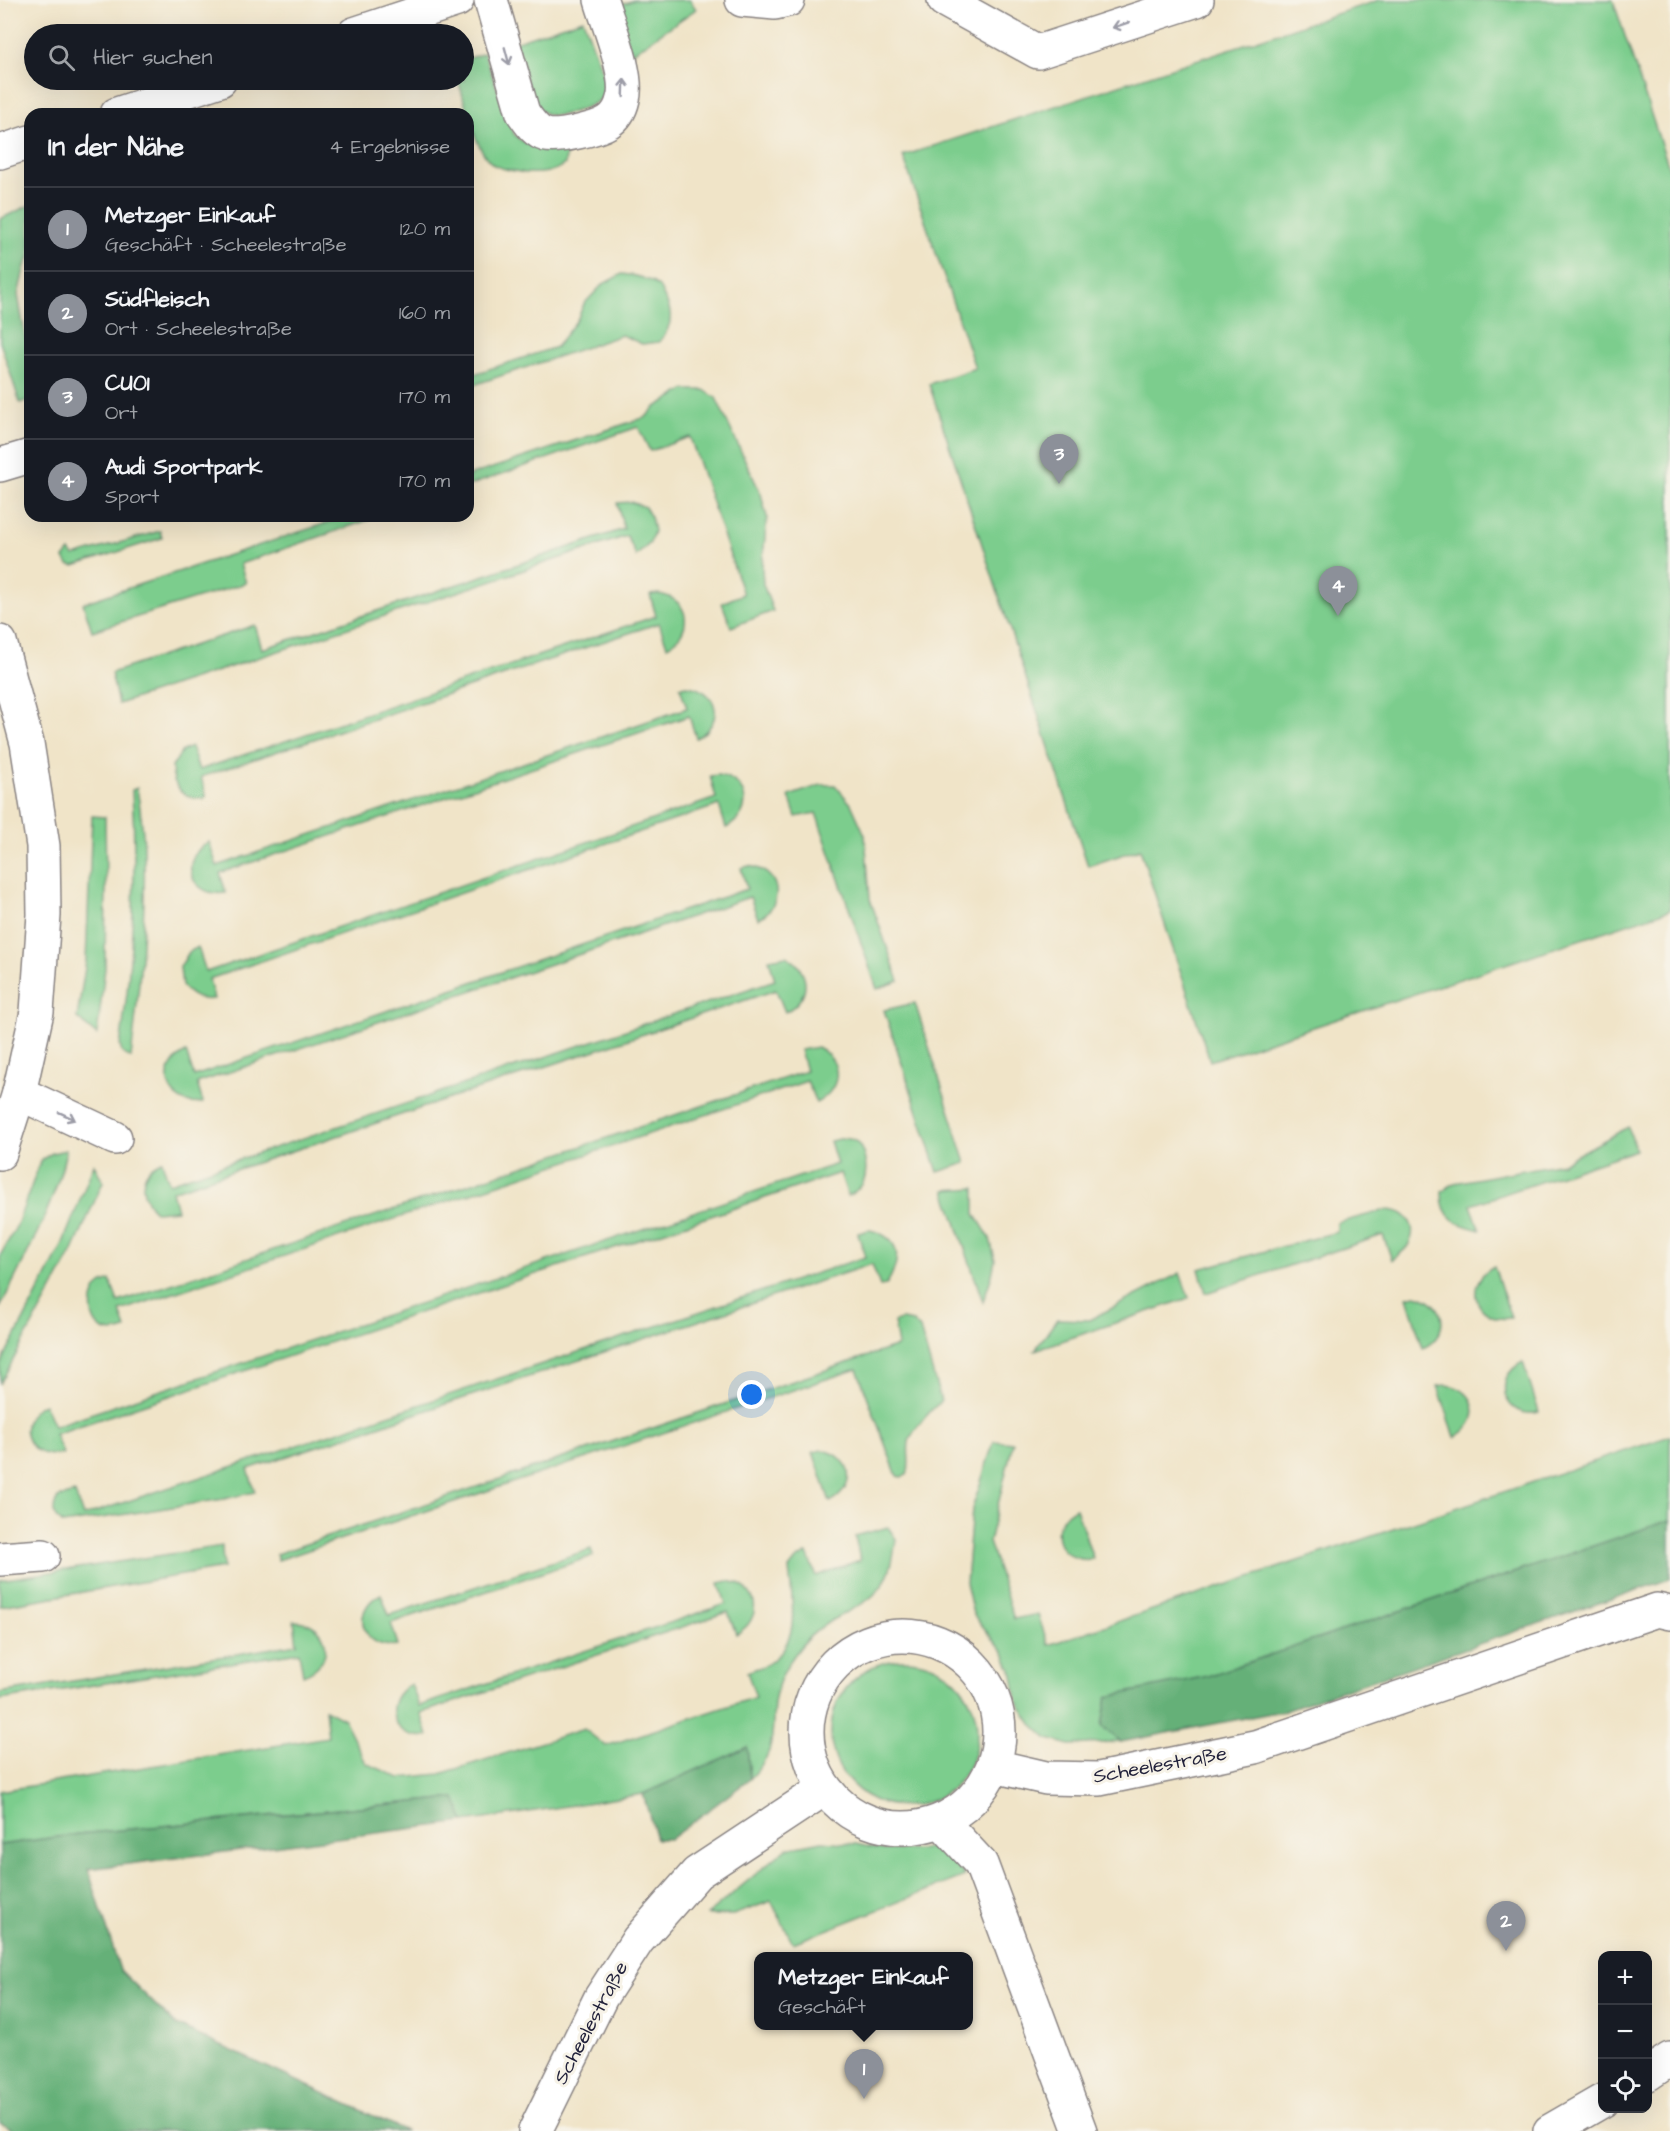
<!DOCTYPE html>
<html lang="de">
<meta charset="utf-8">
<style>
body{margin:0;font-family:"Architects Daughter",sans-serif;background:#20242c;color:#f1f3f6}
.controls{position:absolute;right:18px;bottom:18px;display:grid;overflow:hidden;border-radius:12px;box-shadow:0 6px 24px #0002}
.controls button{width:54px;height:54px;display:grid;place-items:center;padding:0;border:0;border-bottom:2px solid #363941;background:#171b24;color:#f1f3f6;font:30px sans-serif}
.you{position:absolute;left:752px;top:1395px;width:21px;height:21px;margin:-15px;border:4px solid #fff;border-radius:50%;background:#1a73e8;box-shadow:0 0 0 9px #1a73e833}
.badge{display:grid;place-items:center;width:39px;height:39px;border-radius:50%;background:#8c9099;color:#fff;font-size:20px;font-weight:700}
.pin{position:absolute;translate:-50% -50px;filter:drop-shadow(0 2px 3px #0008)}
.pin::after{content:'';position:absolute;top:32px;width:21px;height:18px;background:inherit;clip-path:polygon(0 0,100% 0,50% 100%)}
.popup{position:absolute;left:754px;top:1952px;width:219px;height:78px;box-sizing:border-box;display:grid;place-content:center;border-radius:12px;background:#171b24;filter:drop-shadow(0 2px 4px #0005);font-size:20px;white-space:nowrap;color:#9ea1a6}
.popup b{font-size:22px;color:#f1f3f6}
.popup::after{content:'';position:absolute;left:50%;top:100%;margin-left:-12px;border:12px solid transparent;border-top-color:#171b24}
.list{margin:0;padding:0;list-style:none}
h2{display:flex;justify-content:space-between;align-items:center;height:78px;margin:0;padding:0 24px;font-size:26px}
h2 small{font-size:20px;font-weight:400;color:#9ea1a6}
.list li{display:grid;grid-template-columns:39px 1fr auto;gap:18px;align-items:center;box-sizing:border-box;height:84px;padding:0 24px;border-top:2px solid #363941}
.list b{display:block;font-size:22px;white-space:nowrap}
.list p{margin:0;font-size:20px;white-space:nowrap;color:#9ea1a6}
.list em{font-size:20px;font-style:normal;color:#9ea1a6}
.icon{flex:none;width:33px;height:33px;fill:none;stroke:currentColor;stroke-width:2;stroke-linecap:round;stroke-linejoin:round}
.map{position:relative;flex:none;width:1670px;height:2131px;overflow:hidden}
.search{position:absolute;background:#171b24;box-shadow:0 6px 24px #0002;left:24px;top:24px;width:450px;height:66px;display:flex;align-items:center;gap:15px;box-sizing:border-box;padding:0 21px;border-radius:33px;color:#9ea1a6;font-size:22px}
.panel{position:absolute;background:#171b24;box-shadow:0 6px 24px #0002;left:24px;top:108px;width:450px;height:414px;border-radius:18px}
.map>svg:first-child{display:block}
</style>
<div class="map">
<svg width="1670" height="2131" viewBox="0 0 1670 2131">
<rect width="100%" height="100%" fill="#f7f3e8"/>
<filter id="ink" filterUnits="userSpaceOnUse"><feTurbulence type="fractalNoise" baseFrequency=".0167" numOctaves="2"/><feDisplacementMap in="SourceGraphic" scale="12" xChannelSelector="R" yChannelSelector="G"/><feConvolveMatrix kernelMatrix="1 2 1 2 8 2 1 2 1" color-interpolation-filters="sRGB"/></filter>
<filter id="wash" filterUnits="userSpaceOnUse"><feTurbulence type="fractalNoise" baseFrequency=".008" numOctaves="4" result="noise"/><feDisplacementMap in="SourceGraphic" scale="24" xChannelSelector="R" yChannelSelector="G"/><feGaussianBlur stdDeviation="1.35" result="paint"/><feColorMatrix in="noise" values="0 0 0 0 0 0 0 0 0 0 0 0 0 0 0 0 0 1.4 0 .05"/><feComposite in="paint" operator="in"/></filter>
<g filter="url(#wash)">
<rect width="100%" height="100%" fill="#f0e4c8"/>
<g fill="#7ccd8d" stroke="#4f7864" stroke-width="1.5">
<path d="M634,0H690L696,9L632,53L621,26L622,4Z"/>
<path d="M1379,0H1613L1670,171V910L1210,1061L1140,849L1088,866L929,384L975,368L903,156Z"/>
<path d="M583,19L606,82C606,87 607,91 604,96C597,105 562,118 550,115C544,114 539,109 534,105L514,42Z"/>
<path d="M484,53L514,134C528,150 547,147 567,147L565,164C553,173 541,174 526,173C516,171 503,170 494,165C475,153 465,101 458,80H464V60Z"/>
<path d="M30,205V256L25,266L18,295L25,336L30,350V399L20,403L0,342V219Z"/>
<path d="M622,274C634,275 648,278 658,286C661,289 663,295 665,299C674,314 671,329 659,342L642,344L622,335L468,387V376L556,347L577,320L584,304L603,284Z"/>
<path d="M684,390H704L716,398L761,494L767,517L762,567L763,584L773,611L731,627L722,603L743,594L690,437L650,451L638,427L468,486V476L646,417L654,408Z"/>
<path d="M631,502L645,507L651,517L654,531L650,543L636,556L627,536L118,704L111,673L255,625L262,649L624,529L617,503Z"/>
<path d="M348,516H380L240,564L246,583L92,631L83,603Z"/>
<path d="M160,531L162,538L74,566L68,565L64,558L70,551L74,556Z"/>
<path d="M658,594C690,598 695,632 667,646L659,623L201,777L207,798C185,801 172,788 172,767L182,751L191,747L199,770L656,616L650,595Z"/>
<path d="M688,686C720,691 725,723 696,738L689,716L220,873L226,893C190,898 177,859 209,842L217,866L687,708L680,687Z"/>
<path d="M718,775C749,780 755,813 726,828L719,805L209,979L214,999C200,1001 191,997 182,986L180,967L189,952L198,947L206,972L716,798L710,776Z"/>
<path d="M821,785H835L851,804L865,835L870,899L899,981L877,989L816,813L796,817L789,796Z"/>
<path d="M137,788C140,809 144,831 144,852C146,921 139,990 131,1058L122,1053L120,1046C133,961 137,877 132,790Z"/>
<path d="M92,816L105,817L106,885L105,968L97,1035L77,1018L86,961Z"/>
<path d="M749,866C781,871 786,904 758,919L750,897L197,1083L203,1103C167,1108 154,1069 186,1052L194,1076L747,889L741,868Z"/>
<path d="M786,956C812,970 811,999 785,1012L776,990L172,1191L177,1210L156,1212C138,1196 138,1170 162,1161L169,1183L775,980L769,959Z"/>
<path d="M915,1003L966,1163L938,1172L884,1010Z"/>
<path d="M817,1047C844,1061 842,1089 816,1103L807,1081L120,1311L126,1329C120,1331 113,1333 107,1331C88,1327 87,1294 101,1284C104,1282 107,1282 110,1280L118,1302L806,1071L800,1050Z"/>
<path d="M1628,1127L1636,1150L1471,1205L1480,1230C1458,1225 1441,1219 1442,1192L1454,1183L1562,1163Z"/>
<path d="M840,1139C843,1139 847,1138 850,1139C865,1143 869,1170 863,1183C860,1189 854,1192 848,1196L840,1173L55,1434L63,1454C25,1462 11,1419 44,1404L54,1426L837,1164L830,1141Z"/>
<path d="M66,1150C57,1201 23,1261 0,1308V1256L17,1225L41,1160L52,1153Z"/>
<path d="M94,1164L103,1182L72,1253L0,1384V1366L61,1248Z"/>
<path d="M975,1188V1214L990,1238L995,1260L992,1275L983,1302L945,1190Z"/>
<path d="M1386,1210C1408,1210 1420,1228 1407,1247C1403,1252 1397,1256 1392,1260L1383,1235L1206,1293L1199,1269L1337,1232V1223Z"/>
<path d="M870,1230C902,1238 902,1260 886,1285L880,1286L872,1264L248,1469L255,1492L224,1499L63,1524C52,1518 52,1508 58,1498L75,1493L83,1516L865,1257L858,1233Z"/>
<path d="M1494,1266L1511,1318C1475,1323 1462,1283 1494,1266Z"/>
<path d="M1180,1273L1189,1298L1035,1350L1057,1319L1089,1320Z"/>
<path d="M1415,1295C1446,1300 1452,1334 1423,1348L1407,1297Z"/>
<path d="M902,1320L913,1322L920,1329L941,1401C932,1409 912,1430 909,1442C907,1454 911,1464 907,1475L901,1477L897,1476L857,1369L278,1560L276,1554L898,1346L894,1322Z"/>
<path d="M1523,1362L1539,1412C1505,1421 1490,1378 1523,1362Z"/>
<path d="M1447,1385C1478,1389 1484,1423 1455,1437L1438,1386Z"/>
<path d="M1670,1436V1520L1208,1676L1107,1697L1102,1726L1121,1742L1070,1745L1048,1739L1032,1724L1017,1701L1013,1675L1004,1653L973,1614L966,1583L972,1509L994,1441L1013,1443L989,1542L1014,1619L1038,1614L1048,1645Z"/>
<path d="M822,1450C853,1455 858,1488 830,1502L813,1452Z"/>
<path d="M1076,1508L1093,1559C1057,1564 1043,1524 1076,1508Z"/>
<path d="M888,1527L896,1539C894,1554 891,1574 881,1587C867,1605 847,1611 829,1622C816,1630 804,1641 795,1654C785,1668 776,1685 774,1704C771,1739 777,1750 750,1779L747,1747L643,1794L465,1822L454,1798L79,1834L0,1845V1791L328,1737L325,1709L344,1719L366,1763L400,1778L440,1774L584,1729L606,1746L756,1697L747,1672C754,1669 763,1667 769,1663C802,1641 792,1602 789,1569L796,1560L807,1553L816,1576L860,1560L855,1536Z"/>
<path d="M222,1546L223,1568L0,1606V1580Z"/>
<path d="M591,1549L593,1556L391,1623L398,1645C362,1651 349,1610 381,1594L389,1615Z"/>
<path d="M728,1581C759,1586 764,1619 736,1634L728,1612L421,1713L428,1736C392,1741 379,1701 411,1684L419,1706L726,1604L719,1583Z"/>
<path d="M294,1621C331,1621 337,1664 303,1675L299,1652L0,1700V1693L297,1644Z"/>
<circle cx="904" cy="1733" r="73"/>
<path d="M822,1841L856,1844L884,1850H918L942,1845L965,1876L793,1943L771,1901L733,1915H707L787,1848Z"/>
</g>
<g fill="#65b078" stroke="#44695a" stroke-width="1.5">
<path d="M1670,1520V1579L1282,1711L1121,1742L1102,1726L1107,1697L1208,1676Z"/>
<path d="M747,1747L750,1779L670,1839H656L643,1794Z"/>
<path d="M455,1798L465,1822L88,1869L120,1970L176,2025L406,2131H14L0,2123V1845L79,1834Z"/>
</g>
</g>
<g filter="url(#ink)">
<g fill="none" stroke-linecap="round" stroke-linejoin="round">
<g stroke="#898382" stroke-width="36">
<g id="minor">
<path d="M491,0L523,113C529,121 535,132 546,135C558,138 597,129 608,122C616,117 621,108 623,99C630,76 608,24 601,0"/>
<path d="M742,0L775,3L788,0"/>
<path d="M944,0L1038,52L1197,0"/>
<path d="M354,34L457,0"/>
<path d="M117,114L220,80"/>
<path d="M0,152L30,142"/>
<path d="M0,465L30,456"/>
<path d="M0,642L27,743L43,846L44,915L37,1012L19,1093L0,1153"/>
<path d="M19,1093L115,1138"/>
<path d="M0,1559L43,1556"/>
<circle cx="903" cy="1732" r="96"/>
<path d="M994,1766L1046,1778L1099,1779L1255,1747L1657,1610L1670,1613"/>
<path d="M941,1821L981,1864L1080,2131"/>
<path d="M1648,2074L1670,2059"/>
<path d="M535,2131L601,1997L638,1940L697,1873L824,1789"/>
<path d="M1550,2131L1602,2101"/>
</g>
</g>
<use href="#minor" stroke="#fff" stroke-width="33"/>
</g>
<defs><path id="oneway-shaft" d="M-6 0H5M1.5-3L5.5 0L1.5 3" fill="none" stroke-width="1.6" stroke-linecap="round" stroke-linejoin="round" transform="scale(1.5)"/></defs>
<g stroke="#9c9ca7">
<use href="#oneway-shaft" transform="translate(1121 25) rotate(162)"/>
<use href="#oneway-shaft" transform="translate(507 56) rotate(75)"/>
<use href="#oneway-shaft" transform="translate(624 88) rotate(-88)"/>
<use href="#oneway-shaft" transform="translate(67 1116) rotate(25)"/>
</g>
</g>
<g text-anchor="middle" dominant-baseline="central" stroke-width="6" stroke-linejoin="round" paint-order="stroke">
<g font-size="20" fill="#22223b" stroke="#f7f3e8">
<text transform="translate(1160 1765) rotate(-10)">Scheelestraße</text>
<text transform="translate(591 2023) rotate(-62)">Scheelestraße</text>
</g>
</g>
</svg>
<div class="controls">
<button>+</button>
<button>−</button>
<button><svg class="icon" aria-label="locate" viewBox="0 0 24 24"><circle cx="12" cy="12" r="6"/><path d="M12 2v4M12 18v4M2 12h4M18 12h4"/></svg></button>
</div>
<div class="you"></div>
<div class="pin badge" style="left:864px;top:2099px">1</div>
<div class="popup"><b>Metzger Einkauf</b>Geschäft</div>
<div class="pin badge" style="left:1506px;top:1951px">2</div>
<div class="pin badge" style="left:1059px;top:484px">3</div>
<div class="pin badge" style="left:1338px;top:616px">4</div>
<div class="search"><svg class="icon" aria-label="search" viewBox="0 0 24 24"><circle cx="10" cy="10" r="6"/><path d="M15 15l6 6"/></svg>Hier suchen</div>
<section class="panel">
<h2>In der Nähe<small>4 Ergebnisse</small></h2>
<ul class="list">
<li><span class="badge">1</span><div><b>Metzger Einkauf</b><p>Geschäft · Scheelestraße</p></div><em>120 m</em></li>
<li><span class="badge">2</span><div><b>Südfleisch</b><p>Ort · Scheelestraße</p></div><em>160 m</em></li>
<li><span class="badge">3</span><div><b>CU01</b><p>Ort</p></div><em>170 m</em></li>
<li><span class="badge">4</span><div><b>Audi Sportpark</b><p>Sport</p></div><em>170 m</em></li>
</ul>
</section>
</div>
